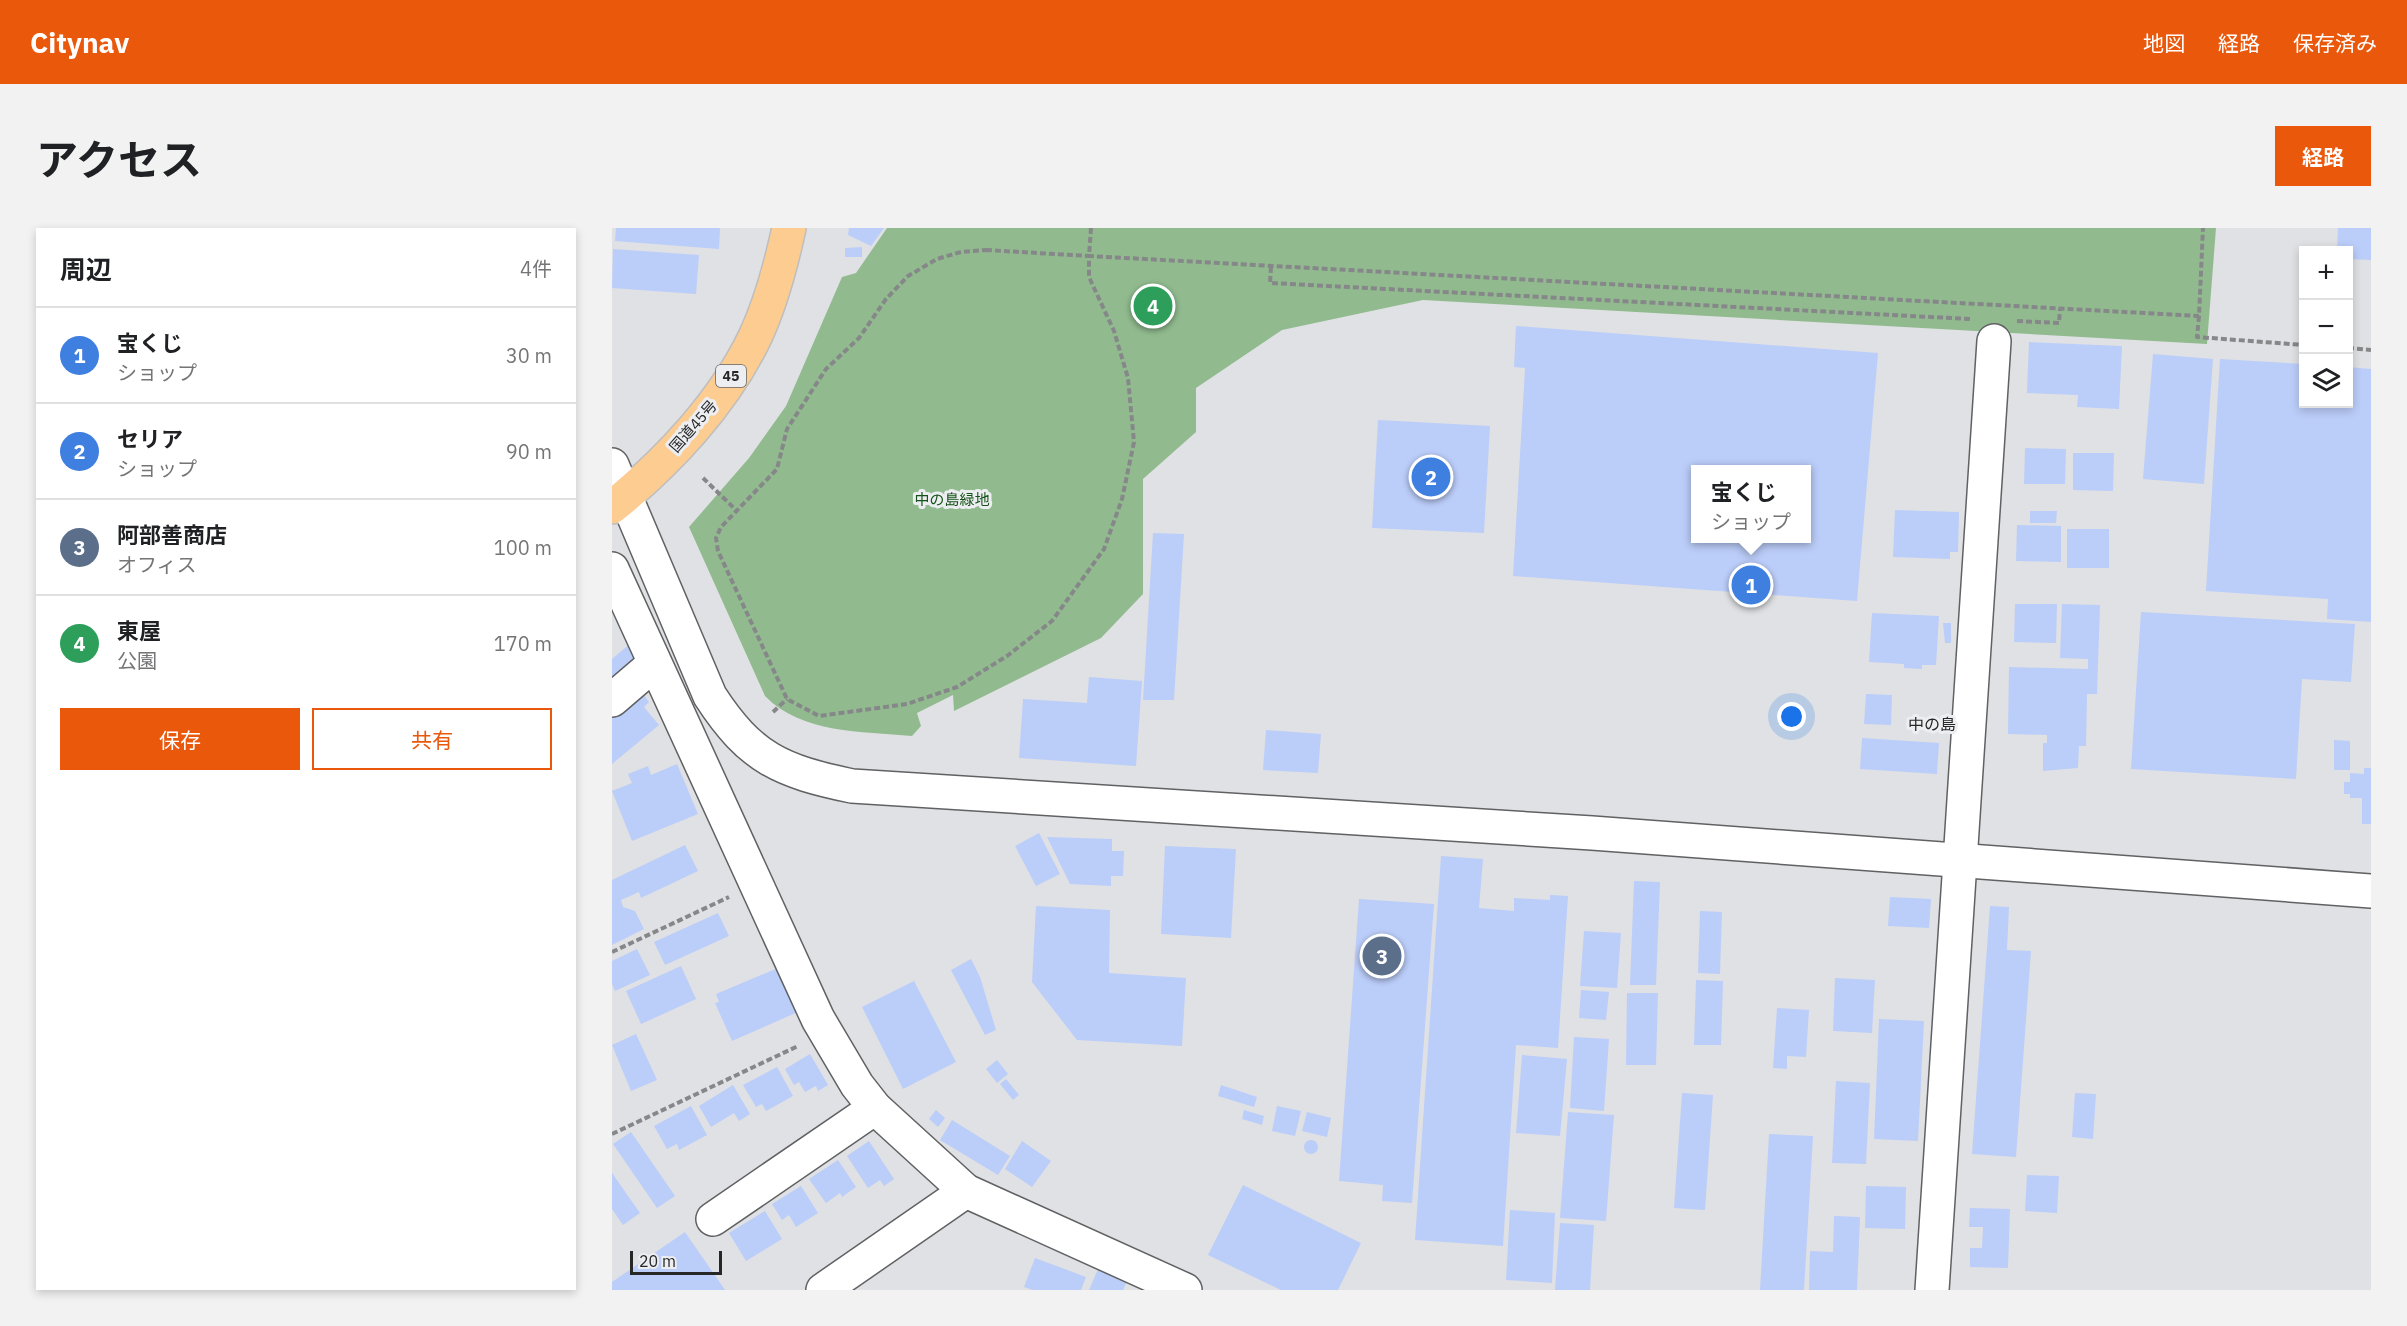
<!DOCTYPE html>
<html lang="ja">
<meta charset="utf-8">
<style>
body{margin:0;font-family:"IBM Plex Sans","Noto Sans JP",sans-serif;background:#f2f2f2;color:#202124}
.controls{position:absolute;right:18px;top:18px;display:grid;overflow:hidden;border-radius:0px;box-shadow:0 3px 9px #0003}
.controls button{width:54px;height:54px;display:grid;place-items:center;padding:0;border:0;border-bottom:2px solid #e0e0e0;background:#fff;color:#202124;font:30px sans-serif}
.scale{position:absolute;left:18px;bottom:15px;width:92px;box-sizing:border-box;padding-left:6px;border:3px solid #272728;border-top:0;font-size:16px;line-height:21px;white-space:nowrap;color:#272728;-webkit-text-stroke:4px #edeef1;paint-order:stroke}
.you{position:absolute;left:1180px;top:489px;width:21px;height:21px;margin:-15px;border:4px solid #fff;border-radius:50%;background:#1a73e8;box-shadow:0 0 0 9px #1a73e833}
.badge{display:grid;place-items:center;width:39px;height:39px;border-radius:50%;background:#ea580c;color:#fff;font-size:20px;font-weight:700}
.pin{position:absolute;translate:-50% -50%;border:3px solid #fff;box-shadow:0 2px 6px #0006}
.popup{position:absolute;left:1079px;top:237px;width:120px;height:78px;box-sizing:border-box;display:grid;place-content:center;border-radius:0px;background:#fff;filter:drop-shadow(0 2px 4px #0005);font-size:20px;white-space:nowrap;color:#757577}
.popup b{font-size:22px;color:#202124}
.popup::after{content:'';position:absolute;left:50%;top:100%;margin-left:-12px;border:12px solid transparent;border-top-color:#fff}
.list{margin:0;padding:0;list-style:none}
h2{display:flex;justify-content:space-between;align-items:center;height:78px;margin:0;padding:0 24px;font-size:26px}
h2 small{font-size:20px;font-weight:400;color:#757577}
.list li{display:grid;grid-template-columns:39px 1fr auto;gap:18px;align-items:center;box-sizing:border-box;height:96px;padding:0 24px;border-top:2px solid #e0e0e0}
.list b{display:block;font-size:22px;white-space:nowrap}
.list p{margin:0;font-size:20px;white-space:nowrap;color:#757577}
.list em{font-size:20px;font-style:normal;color:#757577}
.actions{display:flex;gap:12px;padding:18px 24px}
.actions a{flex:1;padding:14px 0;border:2px solid #ea580c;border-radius:0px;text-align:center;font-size:21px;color:#ea580c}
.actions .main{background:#ea580c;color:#fff}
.icon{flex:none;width:33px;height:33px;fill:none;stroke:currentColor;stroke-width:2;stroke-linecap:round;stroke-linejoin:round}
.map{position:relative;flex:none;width:1759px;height:1062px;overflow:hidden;border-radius:0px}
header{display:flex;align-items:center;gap:36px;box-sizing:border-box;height:84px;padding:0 30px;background:#ea580c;color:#fff}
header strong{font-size:28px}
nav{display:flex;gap:33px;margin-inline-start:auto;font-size:21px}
.intro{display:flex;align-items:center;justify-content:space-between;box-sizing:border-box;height:144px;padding:0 36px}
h1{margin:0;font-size:42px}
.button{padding:15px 27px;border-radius:0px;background:#ea580c;color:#fff;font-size:21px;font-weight:700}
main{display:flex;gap:36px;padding:0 36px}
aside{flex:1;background:#fff;border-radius:0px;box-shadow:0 3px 9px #0003}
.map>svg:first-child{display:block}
</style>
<header>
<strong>Citynav</strong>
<nav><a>地図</a><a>経路</a><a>保存済み</a></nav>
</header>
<div class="intro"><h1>アクセス</h1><a class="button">経路</a></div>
<main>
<aside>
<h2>周辺<small>4件</small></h2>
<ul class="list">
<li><span class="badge" style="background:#3f7fe0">1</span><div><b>宝くじ</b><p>ショップ</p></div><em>30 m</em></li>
<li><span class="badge" style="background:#3f7fe0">2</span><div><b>セリア</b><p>ショップ</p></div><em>90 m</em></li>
<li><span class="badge" style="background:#5c6f8a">3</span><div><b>阿部善商店</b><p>オフィス</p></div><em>100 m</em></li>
<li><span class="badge" style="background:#2e9e5b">4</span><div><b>東屋</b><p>公園</p></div><em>170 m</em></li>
</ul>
<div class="actions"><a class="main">保存</a><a>共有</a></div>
</aside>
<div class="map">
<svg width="1759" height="1062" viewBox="0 0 1759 1062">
<rect width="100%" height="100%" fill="#e0e1e4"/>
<path fill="#91bb8f" d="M275,0H1604L1595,116L811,72L670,102L584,160V204L531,251V366L489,410L342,483L341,467L305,485L309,498L300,508C249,503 190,506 153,468L77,299L137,230L174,178L230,49L244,45Z"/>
<g fill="#bbcdf9" fill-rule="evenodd">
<path d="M4,0H108L107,21L3,13Z"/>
<path d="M237,0H272L259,18L236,7Z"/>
<path d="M1726,0H1759V32L1736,31V22H1725Z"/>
<path d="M250,19V29H233V20Z"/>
<path d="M1,21L87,27L84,66L0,60Z"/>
<path d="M542,58L557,75L539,91L524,74Z"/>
<path d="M904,98L1266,125L1245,373L901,348L913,140L902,139ZM1084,242H1194V310H1084Z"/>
<path d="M1417,114L1510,118L1507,181L1465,179L1466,167L1415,165Z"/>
<path d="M1541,126L1601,131L1592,256L1531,251Z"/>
<path d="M1608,131L1692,136V176H1736V139L1759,141V394L1715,391L1716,371L1594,363Z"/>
<path d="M766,192L878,198L872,305L760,300Z"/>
<path d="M1413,220L1454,221L1453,256H1412Z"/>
<path d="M1461,225H1502L1501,263L1461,262Z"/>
<path d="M1283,282L1347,284L1346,324H1338V331L1281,329Z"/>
<path d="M1418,283H1445L1444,295H1418Z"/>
<path d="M1405,297L1449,298V334L1404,333Z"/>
<rect x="1455" y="301" width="42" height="39"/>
<path d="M541,305L572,306L562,472H531Z"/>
<path d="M1403,376H1445L1444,415L1402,414Z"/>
<path d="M1450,376L1488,377L1485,466H1475L1474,518H1467L1466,540L1431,543V515H1435V507L1396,506L1397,439L1476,441V431L1448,430Z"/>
<path d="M1529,384L1743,396L1739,454L1690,451L1684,551L1519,541Z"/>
<path d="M1260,385L1327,388L1324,437H1310V441L1292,440V436L1257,434Z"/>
<path d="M1331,395H1339V415H1333Z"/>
<path d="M19,415L27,435L0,458V431Z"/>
<path d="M477,449L530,453L524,538L407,530L411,471L475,475Z"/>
<path d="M25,458L37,474L32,479L47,497L0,536V479Z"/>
<path d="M1254,466L1280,467L1279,497L1252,496Z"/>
<path d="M654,502L709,506L706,545L651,542Z"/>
<path d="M1250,510L1327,515L1325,546L1248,541Z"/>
<path d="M1722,512L1738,513V542H1722Z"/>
<path d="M65,536L86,586L20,613L0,563L20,555L16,546L36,538L39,547Z"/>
<path d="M1752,540H1759V596H1750V570H1738V566H1732V554H1738V545L1752,546Z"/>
<path d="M427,605L448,646L424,658L403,618Z"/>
<path d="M435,609L500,611V623H512L511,648H499V658L458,656Z"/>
<path d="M73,617L86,643L29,670L27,664L9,672L11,679L23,683L32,701L0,717V652Z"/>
<path d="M553,618L624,621L619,710L549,706Z"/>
<path d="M829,628L871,631L867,680L902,683V670L938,672V667L956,668L946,820L904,817L891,1018L803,1012Z"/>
<path d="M1022,653L1048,654L1044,757H1018Z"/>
<path d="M1278,669L1319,671L1317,700L1276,698Z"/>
<path d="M747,671L822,676L800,975L770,973L771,957L727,953Z"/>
<path d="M424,678L498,682L497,745L574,750L570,818L465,812L420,754Z"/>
<path d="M1378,678L1397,679L1395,722L1419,723L1404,929L1360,926Z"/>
<path d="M1088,683L1110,684L1108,746L1086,745Z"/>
<path d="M106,685L117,708L53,737L42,714Z"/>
<path d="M972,703L1009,705L1005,760L968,758Z"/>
<path d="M25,721L38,747L3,763L0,756V733Z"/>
<path d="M359,731L368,749L384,802L373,807L339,742Z"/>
<path d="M69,738L84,771L29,796L14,763Z"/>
<path d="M166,740L186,784L120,813L103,775L107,774L104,766Z"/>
<path d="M1223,750L1263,752L1260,805L1221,803Z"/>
<path d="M1084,752L1111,753L1109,817H1082Z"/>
<path d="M302,753L344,834L291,861L250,779Z"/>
<path d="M969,762L997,764L994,792L967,790Z"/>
<path d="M1015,765H1046L1044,837H1014Z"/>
<path d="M1165,780L1197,782L1194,829L1175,828V841L1161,840Z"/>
<path d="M1267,791L1312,793L1306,913L1262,911Z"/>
<path d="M24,806L45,852L19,863L0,817Z"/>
<path d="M962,809L997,811L992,883L958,880Z"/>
<path d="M198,826L216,857L206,863L204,858L193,864L187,854L182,857L173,841Z"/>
<path d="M910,827L955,831L948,908L904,905Z"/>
<path d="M385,832L396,846L385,855L374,841Z"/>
<path d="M165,839L181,868L154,883L150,876L144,879L131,857Z"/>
<path d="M394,851L407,867L401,872L388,856Z"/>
<path d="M1224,853L1258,855L1254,936L1220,935Z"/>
<path d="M121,857L138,886L127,893L122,885L99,899L87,878Z"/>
<path d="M609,857L645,869L642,879L606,868Z"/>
<path d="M1070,865L1101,867L1093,982L1062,980Z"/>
<path d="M1463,865L1484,866L1481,911L1460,909Z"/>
<path d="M79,878L95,907L67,922L65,916L55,921L42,898Z"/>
<path d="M665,878L689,883L683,908L660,903Z"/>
<path d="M324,882L333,890L326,899L317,891Z"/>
<path d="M632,882L652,888L650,897L630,891Z"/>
<path d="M695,884L719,890L715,909L690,903Z"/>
<path d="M956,884L1002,887L994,993L948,990Z"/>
<path d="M340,892L398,928L386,947L328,912Z"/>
<path d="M19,904L63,968L45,980L1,916Z"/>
<path d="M1157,906L1201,908L1192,1062H1148Z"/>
<circle cx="699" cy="919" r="7"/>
<path d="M257,913L282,951L272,958L268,952L256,960L235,928Z"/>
<path d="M410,913L439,933L420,959L393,941Z"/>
<path d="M226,932L244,959L230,969L228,965L214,975L197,951Z"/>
<path d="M0,945L28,985L11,997L0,981Z"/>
<path d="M1415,947L1447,948L1445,985L1413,983Z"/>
<path d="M631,957L749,1015L726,1062H669L596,1027Z"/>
<path d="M189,958L206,985L184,999L177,987L170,992L160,976Z"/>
<path d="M1254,958L1294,959L1293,1001L1253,1000Z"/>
<path d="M1358,980L1398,981L1396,1040L1358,1039V1020H1370L1371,999H1357Z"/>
<path d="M898,982L943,985L940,1055L894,1052Z"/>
<path d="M153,983L170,1011L134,1033L117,1005Z"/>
<path d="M1222,988L1248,989L1245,1062H1197L1198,1023L1221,1024Z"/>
<path d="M948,995L982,997L978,1062H943Z"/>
<path d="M73,1004L113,1062H0V1054Z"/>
<path d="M423,1030L474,1049L469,1062H421L412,1059Z"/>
<path d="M487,1039L516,1051L511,1062H477Z"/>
</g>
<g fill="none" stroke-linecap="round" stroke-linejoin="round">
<g stroke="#606163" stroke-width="36">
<g id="street">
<path d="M0,341L206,791L245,857L263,880L354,963L573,1062"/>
<path d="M0,472L42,436"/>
<path d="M101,991L263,880"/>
<path d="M211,1062L354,963"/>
<path d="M1320,1062L1382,113"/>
</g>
</g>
<g stroke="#606163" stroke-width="36">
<path id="secondary" d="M0,237L98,468C139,531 169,543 240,558L980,605L1759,663"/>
</g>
<g stroke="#bebebe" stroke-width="36">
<path id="highway" d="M0,279C56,234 112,174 143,109C159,75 169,37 177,0"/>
</g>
<g stroke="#868789" stroke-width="4" stroke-dasharray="6 3" stroke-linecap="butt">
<path d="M479,0L477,28L1587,88L1591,0"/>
<path d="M374,22L477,28V49L502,103L516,150L522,214L510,271L492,321L440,393L395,428L345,459L295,476L207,488L175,471L106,323L104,310L109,299L165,241L175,201L214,141L247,110L274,71L296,48L325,31L349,24Z"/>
<path d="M659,39L658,55L1358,91"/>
<path d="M1587,88L1585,109L1692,117"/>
<path d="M1405,93L1447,95L1448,81"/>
<path d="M1736,120L1759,122"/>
<path d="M91,250L125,283"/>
<path d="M161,484L175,471"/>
<path d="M0,724L117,669"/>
<path d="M0,906L186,818"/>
</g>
<use href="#street" stroke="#fff" stroke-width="33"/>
<use href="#secondary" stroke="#fff" stroke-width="33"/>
<use href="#highway" stroke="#fdcc91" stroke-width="33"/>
</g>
<g text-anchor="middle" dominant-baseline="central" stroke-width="6" stroke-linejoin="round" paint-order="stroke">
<rect fill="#edeef1" stroke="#626364" stroke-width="1.5" x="104" y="137" width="30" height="22" rx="4.5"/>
<g font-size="14" font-weight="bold" fill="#272728">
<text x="119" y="148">45</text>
</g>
<g font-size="15" fill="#272728" stroke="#edeef1">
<text transform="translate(81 198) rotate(-49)">国道45号</text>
</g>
<g font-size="15" fill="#165318" stroke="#edeef1">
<text x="340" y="271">中の島緑地</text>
</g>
<g font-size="16" fill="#272728" stroke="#edeef1">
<text x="1320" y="496">中の島</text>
</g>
</g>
</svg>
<div class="controls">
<button>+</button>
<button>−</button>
<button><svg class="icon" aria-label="layers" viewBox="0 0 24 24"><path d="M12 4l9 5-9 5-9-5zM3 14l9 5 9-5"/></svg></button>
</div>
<div class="scale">20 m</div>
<div class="you"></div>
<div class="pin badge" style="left:1139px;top:357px;background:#3f7fe0">1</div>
<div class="popup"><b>宝くじ</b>ショップ</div>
<div class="pin badge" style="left:819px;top:249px;background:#3f7fe0">2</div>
<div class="pin badge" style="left:770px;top:728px;background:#5c6f8a">3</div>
<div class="pin badge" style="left:541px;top:78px;background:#2e9e5b">4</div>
</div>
</main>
